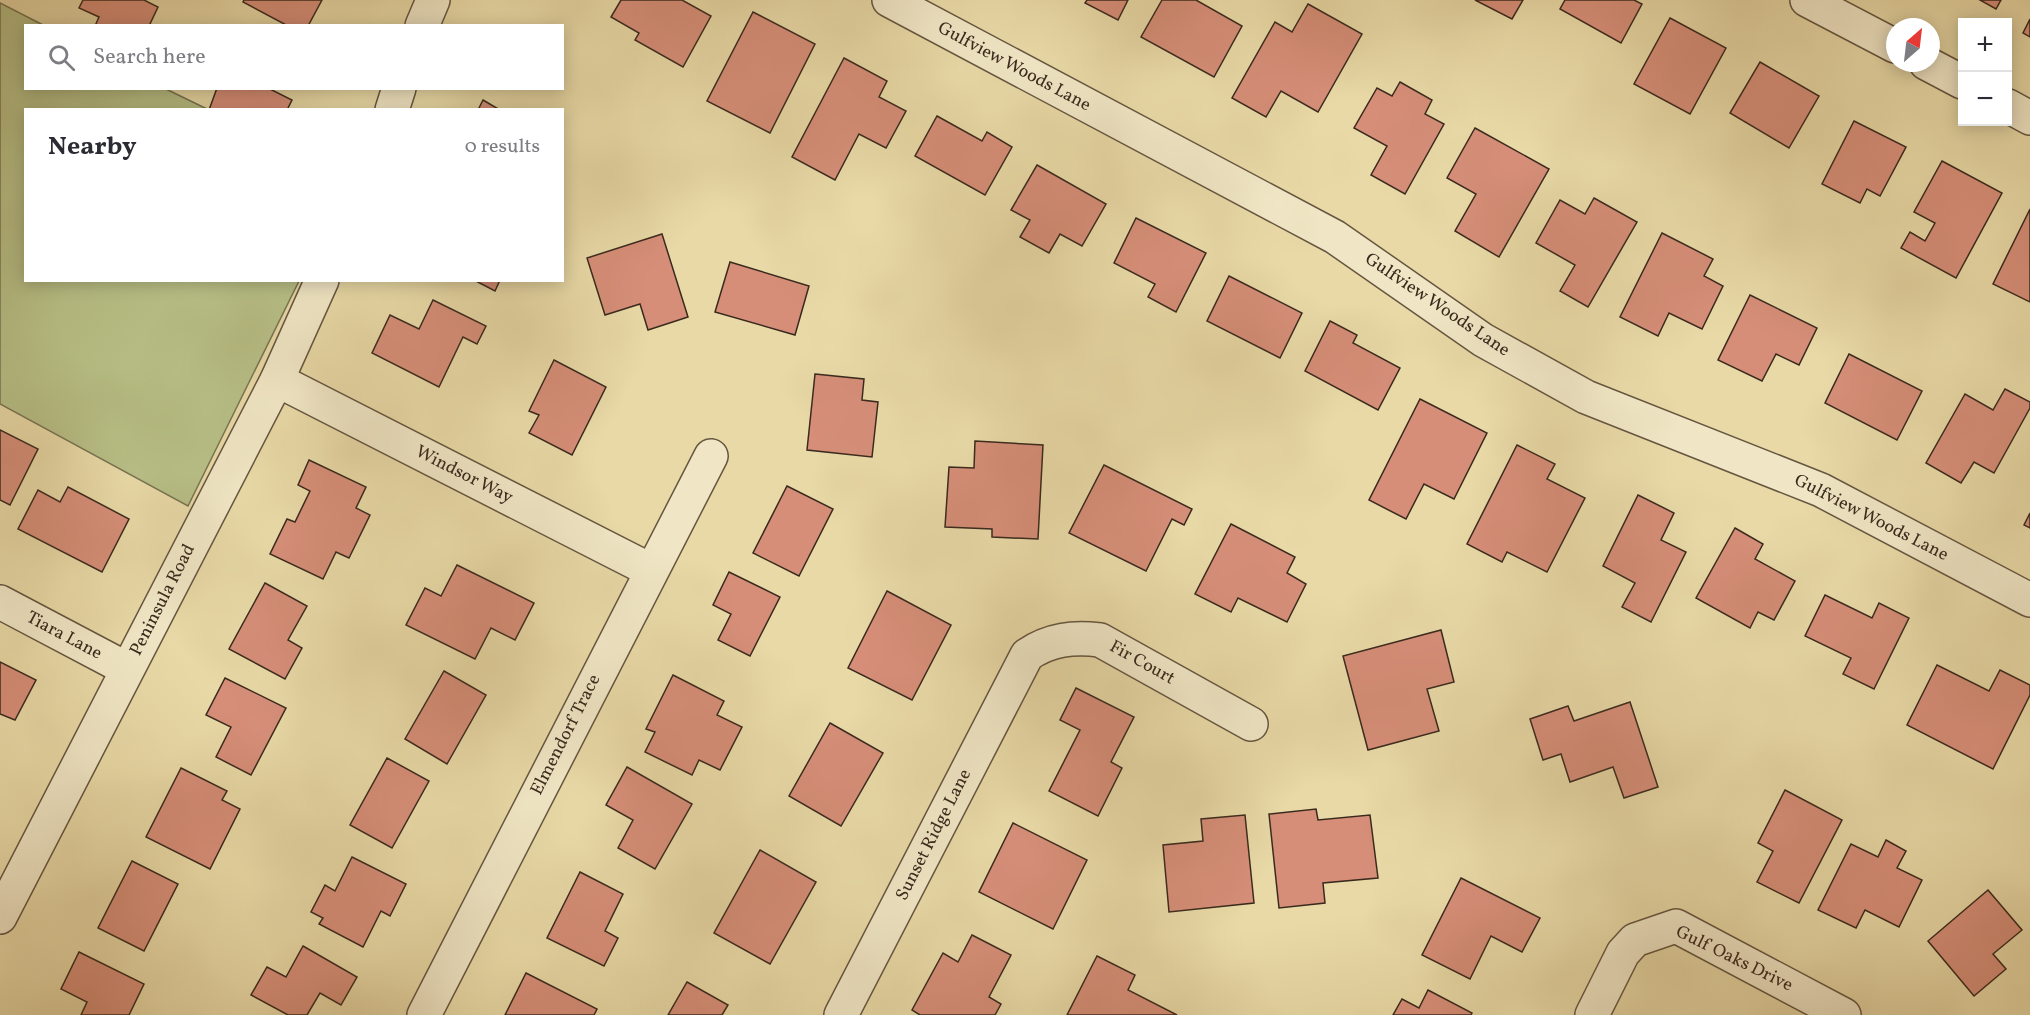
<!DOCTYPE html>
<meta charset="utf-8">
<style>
body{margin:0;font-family:Vollkorn,serif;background:#f7f7f7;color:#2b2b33}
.controls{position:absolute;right:18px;top:18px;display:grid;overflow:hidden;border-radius:0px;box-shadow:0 3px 15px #0003}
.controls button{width:54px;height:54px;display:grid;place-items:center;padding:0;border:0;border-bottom:2px solid #e1e1e2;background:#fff;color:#2b2b33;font:30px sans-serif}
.compass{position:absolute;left:1886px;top:18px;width:54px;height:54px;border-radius:50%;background:#fff;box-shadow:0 3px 15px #0003;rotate:28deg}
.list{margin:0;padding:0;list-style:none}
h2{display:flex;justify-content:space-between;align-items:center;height:78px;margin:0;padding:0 24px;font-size:26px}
h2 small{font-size:20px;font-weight:400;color:#7c7c81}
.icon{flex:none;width:33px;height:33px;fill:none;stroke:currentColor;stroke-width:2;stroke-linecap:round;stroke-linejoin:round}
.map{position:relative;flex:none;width:2030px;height:1015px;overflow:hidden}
.search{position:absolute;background:#fff;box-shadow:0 3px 15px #0003;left:24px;top:24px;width:540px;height:66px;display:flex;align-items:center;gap:15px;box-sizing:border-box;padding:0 21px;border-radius:0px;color:#7c7c81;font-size:22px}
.panel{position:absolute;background:#fff;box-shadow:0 3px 15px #0003;left:24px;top:108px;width:540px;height:174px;border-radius:0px}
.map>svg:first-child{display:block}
</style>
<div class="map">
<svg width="2030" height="1015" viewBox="0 0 2030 1015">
<rect width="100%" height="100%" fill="#e8d9a6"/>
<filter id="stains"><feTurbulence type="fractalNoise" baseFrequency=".00333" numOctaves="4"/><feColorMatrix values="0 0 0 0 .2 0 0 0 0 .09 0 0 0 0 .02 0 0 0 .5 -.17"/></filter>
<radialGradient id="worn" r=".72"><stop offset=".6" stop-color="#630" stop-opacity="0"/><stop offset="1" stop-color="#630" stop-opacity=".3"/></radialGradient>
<path fill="#b7bf86" stroke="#787452" stroke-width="1.5" d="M0,3L43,25L26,26V88L166,89L207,109L26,110V280L299,281L188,506L0,404Z"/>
<g fill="#d68e78" stroke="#3a2a1e" stroke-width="1.5">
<path d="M83,0H144L158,7L149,26H95L99,17L79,8Z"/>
<path d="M244,0H322L308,26H288L243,2Z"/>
<path d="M621,0H682L711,16L683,67L635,40L639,33L611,17Z"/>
<path d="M1087,0H1128L1118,20L1085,3Z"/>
<path d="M1162,0H1196L1242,26L1214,77L1141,37Z"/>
<path d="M1475,0H1523L1512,19Z"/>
<path d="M1565,0H1634L1642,4L1621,43L1560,9Z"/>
<path d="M1980,0H2001L1996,9Z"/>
<path d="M1308,4L1362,34L1318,112L1281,91L1266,117L1232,98L1275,22L1292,32Z"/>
<path d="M753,12L815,44L770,133L707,101Z"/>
<path d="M1670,18L1726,48L1690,114L1634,84Z"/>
<path d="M2030,19V37L2023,33Z"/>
<path d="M844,58L887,81L879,97L906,111L886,148L859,134L835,180L792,157Z"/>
<path d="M1760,62L1819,96L1789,148L1730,113Z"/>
<path d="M1400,82L1432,100L1425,114L1444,124L1405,194L1371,175L1387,146L1354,128L1377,88L1392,96Z"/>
<path d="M217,88H268L292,100L287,110H209Z"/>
<path d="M483,100L500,110H478Z"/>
<path d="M937,116L982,141L987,132L1012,147L985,195L915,156Z"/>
<path d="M1854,121L1906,147L1880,196L1867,189L1860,203L1822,184Z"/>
<path d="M1475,128L1549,169L1499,257L1455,231L1476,194L1447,178Z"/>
<path d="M1942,161L2002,193L1956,278L1901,248L1910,232L1925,241L1935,223L1914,212Z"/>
<path d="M1037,165L1106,204L1082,246L1060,234L1049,253L1020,237L1030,220L1011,210Z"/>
<path d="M1594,198L1637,222L1588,307L1560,291L1575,265L1536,243L1560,200L1585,214Z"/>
<path d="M2030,209V302L1993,284Z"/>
<path d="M1136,218L1206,253L1176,312L1148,297L1155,284L1114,263Z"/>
<path d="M1662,233L1713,259L1704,276L1723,286L1702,329L1669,313L1658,336L1620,317Z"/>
<path d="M662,234L688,317L648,330L640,304L605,315L587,258Z"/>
<path d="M730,262L809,286L795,335L715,312Z"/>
<path d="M1229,276L1302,313L1280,358L1207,321Z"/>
<path d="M474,280H500L495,291Z"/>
<path d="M1750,295L1817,328L1799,365L1776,354L1762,381L1718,360Z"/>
<path d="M433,300L486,326L477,344L463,337L439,387L372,353L390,315L419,329Z"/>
<path d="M1330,321L1357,335L1353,343L1400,368L1378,410L1305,371Z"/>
<path d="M1849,354L1922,391L1897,440L1825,403Z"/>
<path d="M554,360L606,387L572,455L529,433L539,415L529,411Z"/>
<path d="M815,374L864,379L862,400L878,402L872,457L807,450Z"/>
<path d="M2005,389L2030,402V408L1994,473L1974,462L1961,483L1926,463L1965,394L1993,410Z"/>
<path d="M1420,399L1487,433L1454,499L1424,484L1406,519L1369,500Z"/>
<path d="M0,430L38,449L10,505L0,500Z"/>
<path d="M975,441L1043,445L1038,539L992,537V529L945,527L949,467L974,468Z"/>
<path d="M1517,445L1555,464L1547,479L1585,498L1547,572L1507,552L1502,562L1467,544Z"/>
<path d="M309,460L366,487L356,508L370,515L349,558L336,552L323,579L270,554L287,519L295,522L310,491L298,485Z"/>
<path d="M1104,465L1192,509L1184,525L1172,519L1146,571L1069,533Z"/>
<path d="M787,486L833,509L799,576L753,553Z"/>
<path d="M68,487L129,519L102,572L18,529L38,490L60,502Z"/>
<path d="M1638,495L1674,513L1661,540L1686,552L1651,622L1622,607L1635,583L1603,566Z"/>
<path d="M2030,513V528L2024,525Z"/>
<path d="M1231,524L1295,557L1287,573L1306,584L1287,622L1238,598L1231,612L1195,594Z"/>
<path d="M1735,528L1763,544L1755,559L1795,581L1774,620L1758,612L1750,628L1696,598Z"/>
<path d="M457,565L534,603L515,640L491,628L475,659L406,625L425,588L441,596Z"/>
<path d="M729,572L780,597L750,656L718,640L731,614L713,605Z"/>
<path d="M265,583L307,606L288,640L302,648L285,679L229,649Z"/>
<path d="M887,591L951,625L912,700L848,668Z"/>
<path d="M1825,595L1872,618L1879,603L1909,618L1874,689L1843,674L1851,658L1805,636Z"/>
<path d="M1441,630L1454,682L1427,689L1439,731L1368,750L1343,656Z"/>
<path d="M0,662L36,680L15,720L0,714Z"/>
<path d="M1937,665L1989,691L2000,670L2030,685V695L1993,769L1907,725Z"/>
<path d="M444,671L486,695L447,764L405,739Z"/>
<path d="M673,675L724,701L717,715L742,727L720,770L699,760L692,775L645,752L655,732L646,729Z"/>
<path d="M225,678L286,708L251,775L216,757L231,727L206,715Z"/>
<path d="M1076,688L1134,717L1111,762L1122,768L1098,816L1049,791L1080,730L1060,720Z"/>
<path d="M1630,702L1658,787L1624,798L1613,767L1570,782L1561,754L1543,760L1530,719L1568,706L1574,721Z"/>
<path d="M830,723L883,753L841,826L789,796Z"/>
<path d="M387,758L429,781L392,848L350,825Z"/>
<path d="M627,767L692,804L655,869L618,848L633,820L606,805Z"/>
<path d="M181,768L227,791L222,800L240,809L210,869L146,837Z"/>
<path d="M1785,790L1842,820L1799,903L1757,882L1773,851L1758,843Z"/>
<path d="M1316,809L1318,820L1370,815L1378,878L1323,883L1325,903L1279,908L1269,814Z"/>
<path d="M1245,815L1254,903L1169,912L1163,845L1203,841L1201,819Z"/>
<path d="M1013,823L1087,860L1053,929L979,892Z"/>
<path d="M1886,840L1906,851L1897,868L1922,880L1899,927L1865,910L1856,928L1818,910L1851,844L1878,857Z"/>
<path d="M760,850L816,882L770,964L714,933Z"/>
<path d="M352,857L406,884L390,916L381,911L363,947L319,924L323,918L311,912L325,885L335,891Z"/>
<path d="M132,861L178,884L144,951L98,928Z"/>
<path d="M580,872L623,894L605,931L618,938L604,966L547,938Z"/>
<path d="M1461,878L1540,918L1522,952L1491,936L1470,979L1422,955Z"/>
<path d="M1988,890L2022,930L1993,954L2006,969L1974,996L1928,941Z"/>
<path d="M972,935L1011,955L989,997L1001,1004L995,1015H920L912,1010L943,953L958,962Z"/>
<path d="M303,946L357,977L341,1005L320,993L307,1015H288L251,995L267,967L286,977Z"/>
<path d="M79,952L144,984L129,1015H81L87,1002L61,989Z"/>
<path d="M1097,956L1135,975L1128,990L1177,1015H1067Z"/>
<path d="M526,973L597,1009L594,1015H505Z"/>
<path d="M687,982L728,1005L722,1015H668Z"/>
<path d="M1428,990L1472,1013L1471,1015H1393L1402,999L1419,1008Z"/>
</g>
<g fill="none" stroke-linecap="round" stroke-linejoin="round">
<g stroke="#665640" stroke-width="36">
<g id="street">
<path d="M889,0L1335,237L1483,340L1586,397L1821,490L2030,600"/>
<path d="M1807,0L1895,46"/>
<path d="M422,26L433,0"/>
<path d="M1926,63L1962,82"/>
<path d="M2008,106L2030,118"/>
<path d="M392,110L399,88"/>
<path d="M277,380L650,570"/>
<path d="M0,602L127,669"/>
<path d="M0,917L277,380L322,280"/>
<path d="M424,1015L711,456"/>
<path d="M841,1015L1027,655C1050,639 1073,637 1100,640L1251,724"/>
<path d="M1592,1015L1623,953L1635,940L1676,926L1844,1015"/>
</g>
</g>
<use href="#street" stroke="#f0e6c5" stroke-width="33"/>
</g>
<g text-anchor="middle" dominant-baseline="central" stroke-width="4.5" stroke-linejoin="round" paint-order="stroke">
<g font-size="18" fill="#3a2a1e" stroke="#f0e6c5">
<text transform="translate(1014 67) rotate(28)">Gulfview Woods Lane</text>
<text transform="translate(1437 305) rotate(34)">Gulfview Woods Lane</text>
<text transform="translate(464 475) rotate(27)">Windsor Way</text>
<text transform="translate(1871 518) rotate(27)">Gulfview Woods Lane</text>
<text transform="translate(163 600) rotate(-63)">Peninsula Road</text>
<text transform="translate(64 636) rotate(28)">Tiara Lane</text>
<text transform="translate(1142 663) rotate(29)">Fir Court</text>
<text transform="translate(566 735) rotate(-63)">Elmendorf Trace</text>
<text transform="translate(934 835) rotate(-63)">Sunset Ridge Lane</text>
<text transform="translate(1734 959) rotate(26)">Gulf Oaks Drive</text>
</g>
</g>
<rect width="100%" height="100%" filter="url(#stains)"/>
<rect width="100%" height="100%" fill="url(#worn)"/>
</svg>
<div class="controls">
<button>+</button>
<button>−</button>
</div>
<svg class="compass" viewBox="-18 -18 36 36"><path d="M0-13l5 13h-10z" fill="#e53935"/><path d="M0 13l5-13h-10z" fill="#7c7c81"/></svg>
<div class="search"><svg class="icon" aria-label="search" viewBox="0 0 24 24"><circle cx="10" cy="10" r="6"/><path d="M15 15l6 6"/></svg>Search here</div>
<section class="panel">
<h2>Nearby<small>0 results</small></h2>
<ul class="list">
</ul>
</section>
</div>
